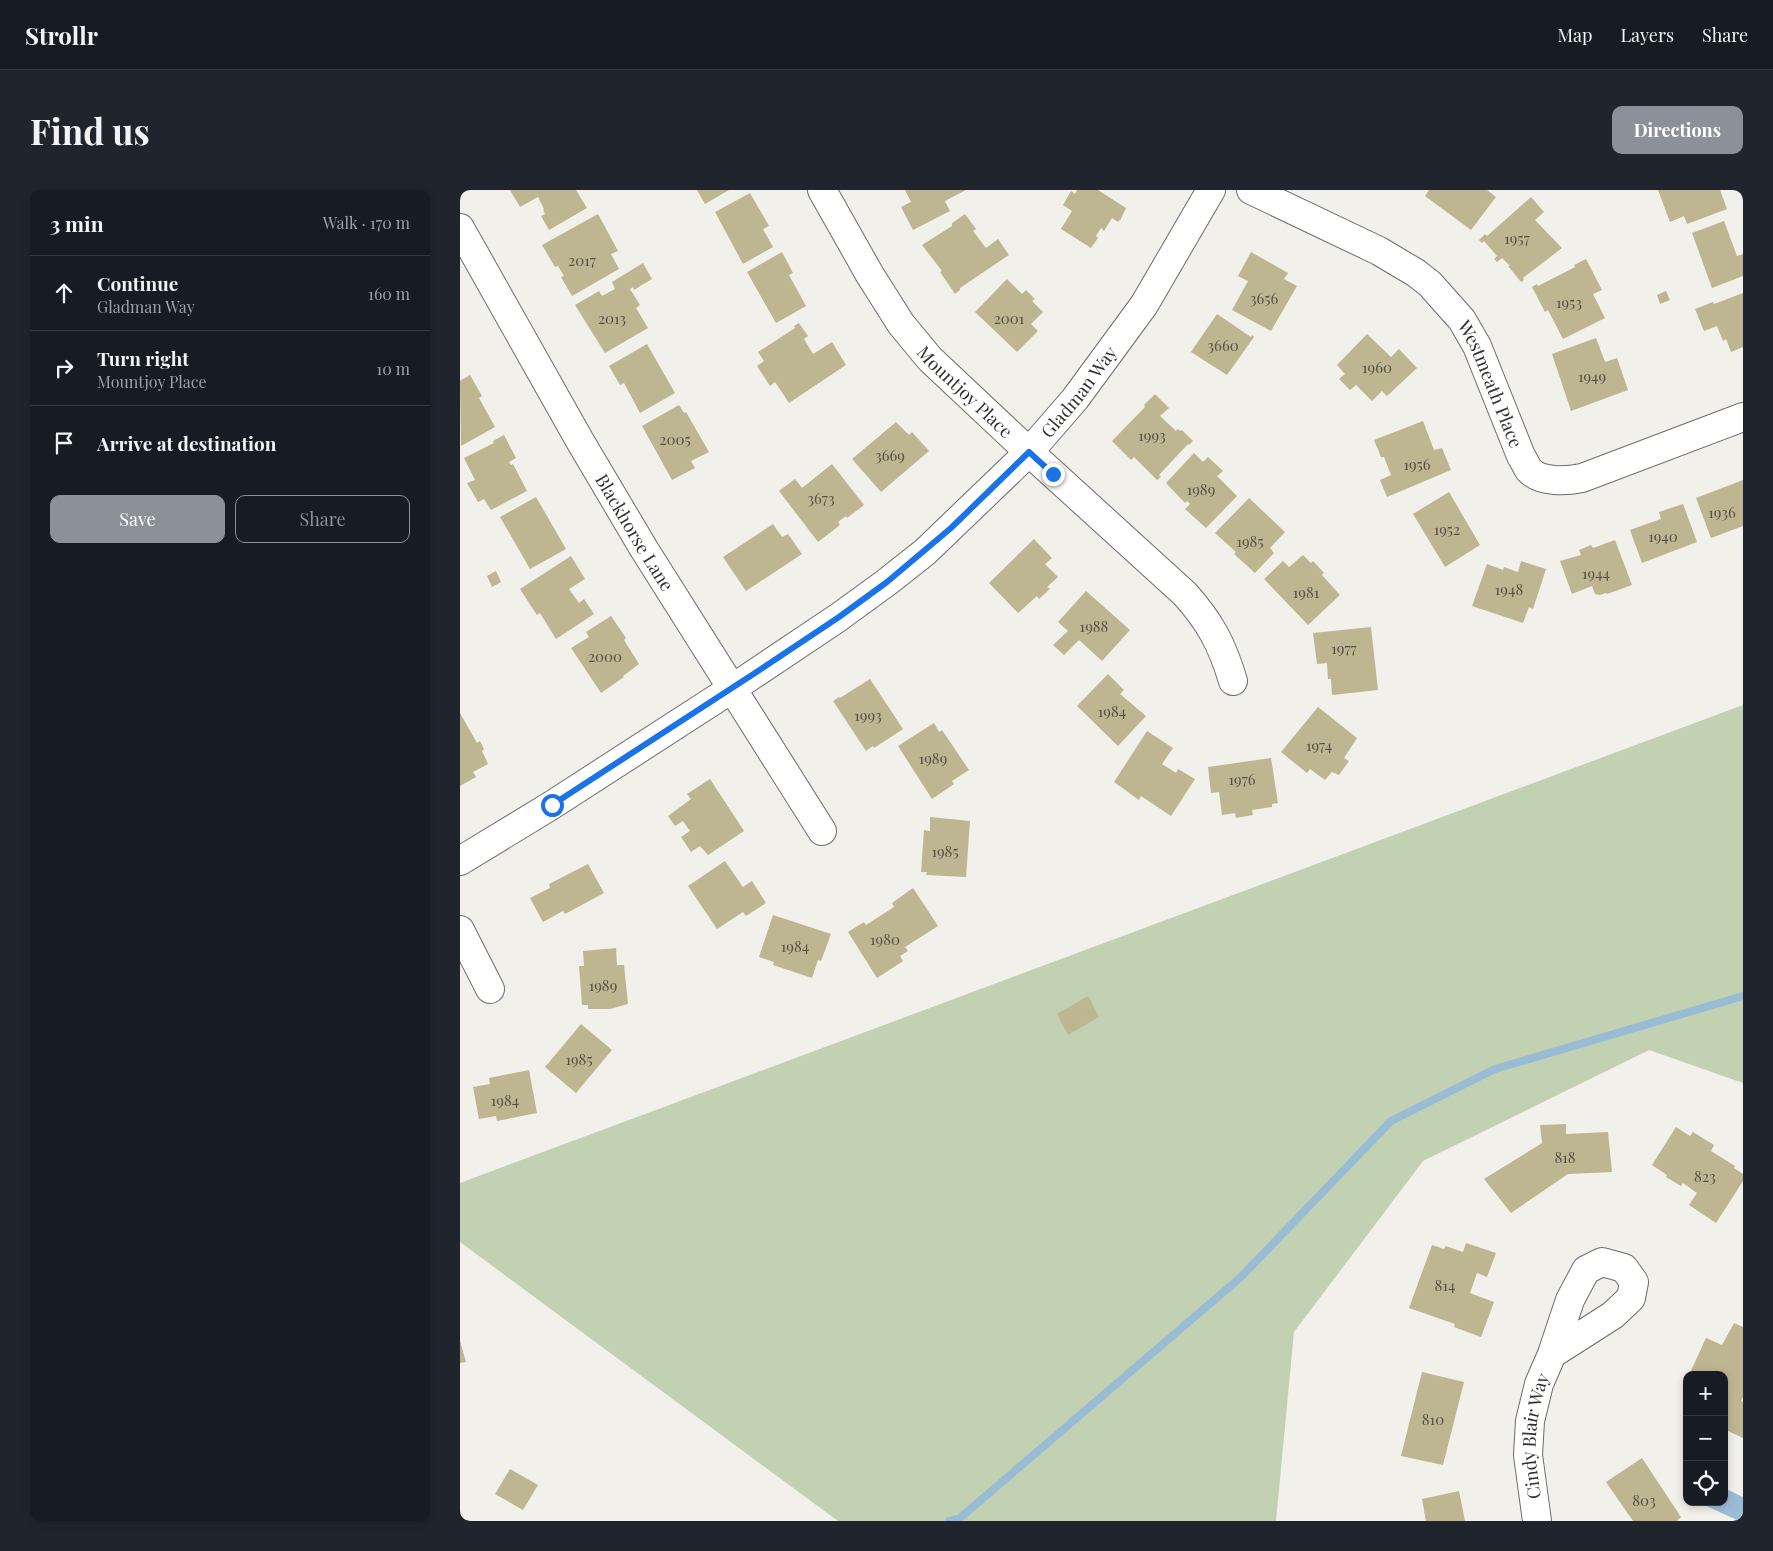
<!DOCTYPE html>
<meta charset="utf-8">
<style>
body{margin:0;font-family:"Playfair Display",serif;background:#20242c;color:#f1f3f6}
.controls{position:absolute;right:15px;bottom:15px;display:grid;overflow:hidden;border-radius:10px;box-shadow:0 2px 8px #0003}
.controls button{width:45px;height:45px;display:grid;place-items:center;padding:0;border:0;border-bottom:1px solid #363941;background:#171b24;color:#f1f3f6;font:25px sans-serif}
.stop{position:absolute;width:15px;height:15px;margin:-11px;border:4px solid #1a73e8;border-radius:50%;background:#fff}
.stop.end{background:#1a73e8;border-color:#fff;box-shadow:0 1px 5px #0008}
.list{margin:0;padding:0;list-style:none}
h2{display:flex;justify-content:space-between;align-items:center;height:65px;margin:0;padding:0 20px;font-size:21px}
h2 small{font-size:16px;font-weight:400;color:#9ea1a6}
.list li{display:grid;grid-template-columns:32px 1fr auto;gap:15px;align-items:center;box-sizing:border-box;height:75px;padding:0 20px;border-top:1px solid #363941}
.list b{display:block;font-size:19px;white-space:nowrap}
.list p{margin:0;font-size:16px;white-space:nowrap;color:#9ea1a6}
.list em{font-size:16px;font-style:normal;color:#9ea1a6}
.actions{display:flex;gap:10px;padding:15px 20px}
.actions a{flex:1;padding:11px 0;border:1px solid #8c9099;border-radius:10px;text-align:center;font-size:18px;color:#8c9099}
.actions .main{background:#8c9099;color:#fff}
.icon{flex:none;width:28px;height:28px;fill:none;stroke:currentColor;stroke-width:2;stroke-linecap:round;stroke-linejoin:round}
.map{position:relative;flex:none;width:1283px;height:1331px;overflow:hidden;border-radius:10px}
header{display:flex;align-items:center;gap:30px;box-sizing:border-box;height:70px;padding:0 25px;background:#171b24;border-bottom:1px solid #363941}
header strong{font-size:24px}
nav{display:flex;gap:28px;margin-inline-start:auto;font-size:18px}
.intro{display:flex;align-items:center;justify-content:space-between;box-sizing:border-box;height:120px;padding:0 30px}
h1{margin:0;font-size:35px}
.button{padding:12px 22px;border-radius:10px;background:#8c9099;color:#fff;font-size:18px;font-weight:700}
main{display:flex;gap:30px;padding:0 30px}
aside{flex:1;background:#171b24;border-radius:10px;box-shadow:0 2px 8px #0003}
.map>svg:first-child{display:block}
</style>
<header>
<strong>Strollr</strong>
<nav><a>Map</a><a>Layers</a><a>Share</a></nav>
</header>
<div class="intro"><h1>Find us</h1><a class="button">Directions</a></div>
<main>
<aside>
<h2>3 min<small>Walk · 170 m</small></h2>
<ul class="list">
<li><svg class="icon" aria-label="ahead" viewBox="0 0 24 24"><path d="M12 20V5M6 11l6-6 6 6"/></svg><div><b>Continue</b><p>Gladman Way</p></div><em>160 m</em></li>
<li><svg class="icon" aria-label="right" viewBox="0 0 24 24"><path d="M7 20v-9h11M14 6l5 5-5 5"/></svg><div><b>Turn right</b><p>Mountjoy Place</p></div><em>10 m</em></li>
<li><svg class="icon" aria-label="arrive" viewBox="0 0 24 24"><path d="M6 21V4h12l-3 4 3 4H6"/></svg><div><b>Arrive at destination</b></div></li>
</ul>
<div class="actions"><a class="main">Save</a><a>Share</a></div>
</aside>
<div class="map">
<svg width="1283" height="1331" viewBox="0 0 1283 1331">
<rect width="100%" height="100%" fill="#f1f0ea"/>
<path fill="#c2d1b1" d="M1283,515V893L1189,860L963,971L834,1142L816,1331H378L0,1052V993Z"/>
<path fill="#99bcd5" d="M1264,1298L1283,1307V1321L1279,1331L1238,1312H1264Z"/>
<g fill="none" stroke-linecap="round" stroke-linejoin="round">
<path stroke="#99bcd5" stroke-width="8" d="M489,1331L500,1328L781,1087L931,931L1035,879L1283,806"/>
</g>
<g fill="#beb690">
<path d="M50,0H116L127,18L89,40L81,26L85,24L83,20L84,19L78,7L60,17Z"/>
<path d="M237,0H269L245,14Z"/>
<path d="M445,0H506L485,11L490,21L453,40L441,17L451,12Z"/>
<path d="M617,0H638L666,18L660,31L659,30L658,32L652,28L644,41L641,38L636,46L638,48L631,58L601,39L612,21L603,15L611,1L615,4Z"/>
<path d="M969,0H1027L1036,7L1011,40L965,6Z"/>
<path d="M1198,0H1260L1267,19L1227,34L1224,26L1210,32Z"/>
<path d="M290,3L309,36L303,39L313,57L283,74L255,22Z"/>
<path d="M1071,7L1084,22L1075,30L1102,58L1063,88L1064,90L1061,92L1048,76H1050L1042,68L1037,72L1034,69L1037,66L1024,51L1022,53L1019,50L1025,44L1027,46Z"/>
<path d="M138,24L158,61L151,64L159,79L112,106L101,87L104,86L98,76L95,77L82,55Z"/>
<path d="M505,24L516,39L513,41L526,58L538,49L549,65L500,98V100L495,104L480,82L482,81L462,55L492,36V33Z"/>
<path d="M1264,31L1277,66L1283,64V86L1252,98L1232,43Z"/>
<path d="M322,62L333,83L329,85L346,116L316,133L287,82Z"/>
<path d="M791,62L828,83L824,89L837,96L811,141L772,120L788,91L778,86Z"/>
<path d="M1126,69L1142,100L1133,104L1145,128L1103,149L1088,120L1085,122L1072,97L1077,94L1078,96L1115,77L1114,75Z"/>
<path d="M183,73L192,89L174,100L173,97L170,99L180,115L176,118L188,138L145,163L115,115L139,101L142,106L155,99L152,92Z"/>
<path d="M547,89L562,104L566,100L575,109L572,111L583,122L571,134L578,141L557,162L515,122Z"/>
<path d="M1206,101L1210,110L1200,114L1197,105Z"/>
<path d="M1283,103V157L1271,162L1266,149L1263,151L1257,136L1244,141L1235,119L1253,112L1254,114Z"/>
<path d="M757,124L791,147L792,145L794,147L767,185L731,162Z"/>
<path d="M339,133L348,146L344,149L353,164L372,152L386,175L329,213L315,192L310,196L297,176L304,171L298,162L335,138L334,136Z"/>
<path d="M907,144L931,167L939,159L957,178L927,206L922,201L912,211L896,195L890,200L879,189L885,184L877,175Z"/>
<path d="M1136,148L1145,172L1157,168L1168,200L1111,221L1092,164Z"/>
<path d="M187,154L215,203L180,223L164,193L160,195L149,176Z"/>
<path d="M10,185L22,206L19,208L35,237L1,256L0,191Z"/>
<path d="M695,204L709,218L700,226L716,241L718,239L720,241L722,240L733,251L729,255L728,254L699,285L701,287L697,290L674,267L671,270L652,251L685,217L684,215Z"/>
<path d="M219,215L224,223L226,222L249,262L231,271L235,278L212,290L182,236Z"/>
<path d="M963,231L974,260L982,258L991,280L927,307L920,290L931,285L924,267H921L914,250Z"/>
<path d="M436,232L449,245L452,242L469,261L421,302L392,269Z"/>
<path d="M44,245L56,268L49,272L51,275L53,274L67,301L31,320L24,309L18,312L7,293L15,290L4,268L34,253L33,251Z"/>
<path d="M734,263L743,272L748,267L763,281L757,286L777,306L746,338L725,319L730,314L727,311L725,313L706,293Z"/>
<path d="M372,274L404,315L387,328L386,326L378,332L380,335L358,352L319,301L335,289L342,298Z"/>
<path d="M1283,290V336L1251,348L1236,308Z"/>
<path d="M989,302L1020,355L985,377L953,324Z"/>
<path d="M76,307L106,359L70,379L40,327Z"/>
<path d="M789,308L825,342L810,358L814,363L795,383L774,364L776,362L755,343Z"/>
<path d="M1223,314L1237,352L1182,373L1170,340L1201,329L1199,322Z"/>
<path d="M313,334L322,347L328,344L342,364L286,401L263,367Z"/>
<path d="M574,349L592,368L585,374L598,387L587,397L590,399L579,409L577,406L558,423L529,393Z"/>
<path d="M1155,350L1172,395L1147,404L1146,403L1140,405L1135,404L1132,396L1112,404L1100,371L1121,365L1119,360L1131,355L1133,358Z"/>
<path d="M843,365L851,373L853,371L864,383L862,385L880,405L848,435L804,389L823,371L829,377Z"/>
<path d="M111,366L125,389L109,399L119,413L124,409L134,424L96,449L80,423L77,425L60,399Z"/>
<path d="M1061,371L1086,379L1073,419L1069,417L1063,433L1012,416L1027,374L1043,380L1044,377L1058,382Z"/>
<path d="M36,381L41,392L32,397L27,386Z"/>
<path d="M626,401L670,440L642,471L619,450L604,465L593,455L608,441L598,432Z"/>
<path d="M151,426L166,448L164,450L179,474L163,486L164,487L141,503L111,458L129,447L126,442Z"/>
<path d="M911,437L918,500L872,505L871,489H868L867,473L857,474L853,443Z"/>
<path d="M648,484L664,500L660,504L686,526L658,556L617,516Z"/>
<path d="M410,489L443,539L414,558L413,556L406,561L373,511L379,507L380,508Z"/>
<path d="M858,517L897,548L884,568L889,571L879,585L872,582L865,590L850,579L847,583L821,562Z"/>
<path d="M0,523L17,553L20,551L24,559L22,561L28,574L13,582L16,587L0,596Z"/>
<path d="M474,533L479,542L482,540L509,580L492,591L494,594L472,609L438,556Z"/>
<path d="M687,541L713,558L702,574L716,583L718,579L735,589L711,626L681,606L679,610L654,592Z"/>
<path d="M811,568L818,613L812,614V617L792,620L793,625L776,628L775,623L762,625L759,602L751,603L748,577Z"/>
<path d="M250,589L284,641L248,665L240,656L231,662L221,647L230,641L223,631L215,636L208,626L231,609L227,604Z"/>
<path d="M470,627L510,631L506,687L466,685L467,682H461L464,640L470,641Z"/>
<path d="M265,671L283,697L292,691L306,713L286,726L283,722L257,739L228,696Z"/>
<path d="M128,674L144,703L105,724L103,721L83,732L70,708L90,698L89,694Z"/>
<path d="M453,698L478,736L445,757L448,761L440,766L443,771L417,788L388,742L404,732L406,735L434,717L432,713Z"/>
<path d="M313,725L371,744L361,771L358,770L352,788L313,775L314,772L299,767Z"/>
<path d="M156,758L157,775H164L168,814L150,819H128V815H122L119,776H124L123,761Z"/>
<path d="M628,806L639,827L608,845L597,824Z"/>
<path d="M121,834L152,860L116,903L85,877Z"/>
<path d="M69,880L77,923L37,931L36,926L19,929L13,897L30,894L29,888Z"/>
<path d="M1106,934V944L1148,942L1152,982L1108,984L1051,1023L1024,989L1082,953L1080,935Z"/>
<path d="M1216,937L1230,946L1233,942L1254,955L1251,961L1275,976L1274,978L1283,984V991L1256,1033L1229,1015L1237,1003L1223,993L1221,996L1206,987L1207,985L1192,975Z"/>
<path d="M1006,1053L1036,1063L1027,1087L1017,1083L1010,1103L1034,1112L1021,1147L994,1137L995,1134L949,1118L972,1055L984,1059L986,1056L1003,1062Z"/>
<path d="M1274,1133L1283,1137V1207L1281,1211L1283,1212V1248L1266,1240L1264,1244V1185H1229L1246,1148L1262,1155Z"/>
<path d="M0,1151L6,1172L0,1173Z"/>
<path d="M962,1182L1004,1192L983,1275L941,1266Z"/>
<path d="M1182,1268L1221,1327L1217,1331H1173L1146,1292Z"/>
<path d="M50,1279L78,1295L63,1320L35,1304Z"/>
<path d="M999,1301L1005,1331H966L962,1309Z"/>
</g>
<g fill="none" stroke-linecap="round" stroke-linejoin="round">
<g stroke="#6d6c67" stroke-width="30">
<g id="minor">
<path id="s1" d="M362,0L410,85L441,134L470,169L569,262L725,404C750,432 762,454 773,491"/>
<path id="s2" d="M791,0L919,61L956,83L970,94L1002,130L1017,156L1061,266C1064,270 1066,276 1069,280C1081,293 1107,291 1122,288L1283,227"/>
<path id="s3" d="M0,38L120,251L184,359L362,641"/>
<path id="s4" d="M0,671L92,615L273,498L379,427L427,392L465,362L569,262L615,209L684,115L751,0"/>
<path d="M0,740L30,799"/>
<path id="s5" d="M1077,1331L1068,1265L1070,1231L1079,1194L1092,1164L1110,1110L1126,1080L1142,1072L1164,1078L1174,1092L1171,1108L1153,1125L1092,1164"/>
</g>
</g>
<use href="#minor" stroke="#fff" stroke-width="28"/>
</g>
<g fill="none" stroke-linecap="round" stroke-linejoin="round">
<path stroke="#1a73e8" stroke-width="6" d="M92,615L295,483L379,427L427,392L491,338L569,262L593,284"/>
</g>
<g text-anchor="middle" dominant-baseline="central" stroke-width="5" stroke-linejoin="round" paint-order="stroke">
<g font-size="15" fill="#545246">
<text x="1057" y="48">1957</text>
<text x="122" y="70">2017</text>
<text x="804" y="108">3656</text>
<text x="1109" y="112">1953</text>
<text x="152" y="128">2013</text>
<text x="549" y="128">2001</text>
<text x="763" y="155">3660</text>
<text x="917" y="177">1960</text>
<text x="1132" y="186">1949</text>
<text x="692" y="245">1993</text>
<text x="215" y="249">2005</text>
<text x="430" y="265">3669</text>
<text x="957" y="274">1956</text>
<text x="741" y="299">1989</text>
<text x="361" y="308">3673</text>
<text x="1262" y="322">1936</text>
<text x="987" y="339">1952</text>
<text x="1203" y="346">1940</text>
<text x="790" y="351">1985</text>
<text x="1136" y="383">1944</text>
<text x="1049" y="399">1948</text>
<text x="846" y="402">1981</text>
<text x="634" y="436">1988</text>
<text x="884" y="458">1977</text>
<text x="145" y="466">2000</text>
<text x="652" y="521">1984</text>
<text x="408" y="525">1993</text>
<text x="859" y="555">1974</text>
<text x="473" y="568">1989</text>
<text x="782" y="589">1976</text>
<text x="485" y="661">1985</text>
<text x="425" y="749">1980</text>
<text x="335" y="756">1984</text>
<text x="143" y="795">1989</text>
<text x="119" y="869">1985</text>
<text x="45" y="910">1984</text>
<text x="1105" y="967">818</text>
<text x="1245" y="986">823</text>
<text x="985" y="1095">814</text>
<text x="973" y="1229">810</text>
<text x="1184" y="1310">803</text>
</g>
<g font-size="18" fill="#30302e" stroke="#f1f0ea">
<text stroke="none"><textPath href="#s2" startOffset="321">Westmeath Place</textPath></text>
<text stroke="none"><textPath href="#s1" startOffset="249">Mountjoy Place</textPath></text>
<text stroke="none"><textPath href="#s4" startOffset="781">Gladman Way</textPath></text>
<text stroke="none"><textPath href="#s3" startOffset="351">Blackhorse Lane</textPath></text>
<text stroke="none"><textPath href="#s5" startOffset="86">Cindy Blair Way</textPath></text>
</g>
</g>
</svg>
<div class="controls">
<button>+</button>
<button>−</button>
<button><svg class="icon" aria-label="locate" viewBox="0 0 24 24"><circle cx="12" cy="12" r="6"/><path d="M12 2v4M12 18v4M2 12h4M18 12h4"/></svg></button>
</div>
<div class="stop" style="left:92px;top:615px"></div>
<div class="stop end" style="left:593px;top:284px"></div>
</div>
</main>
